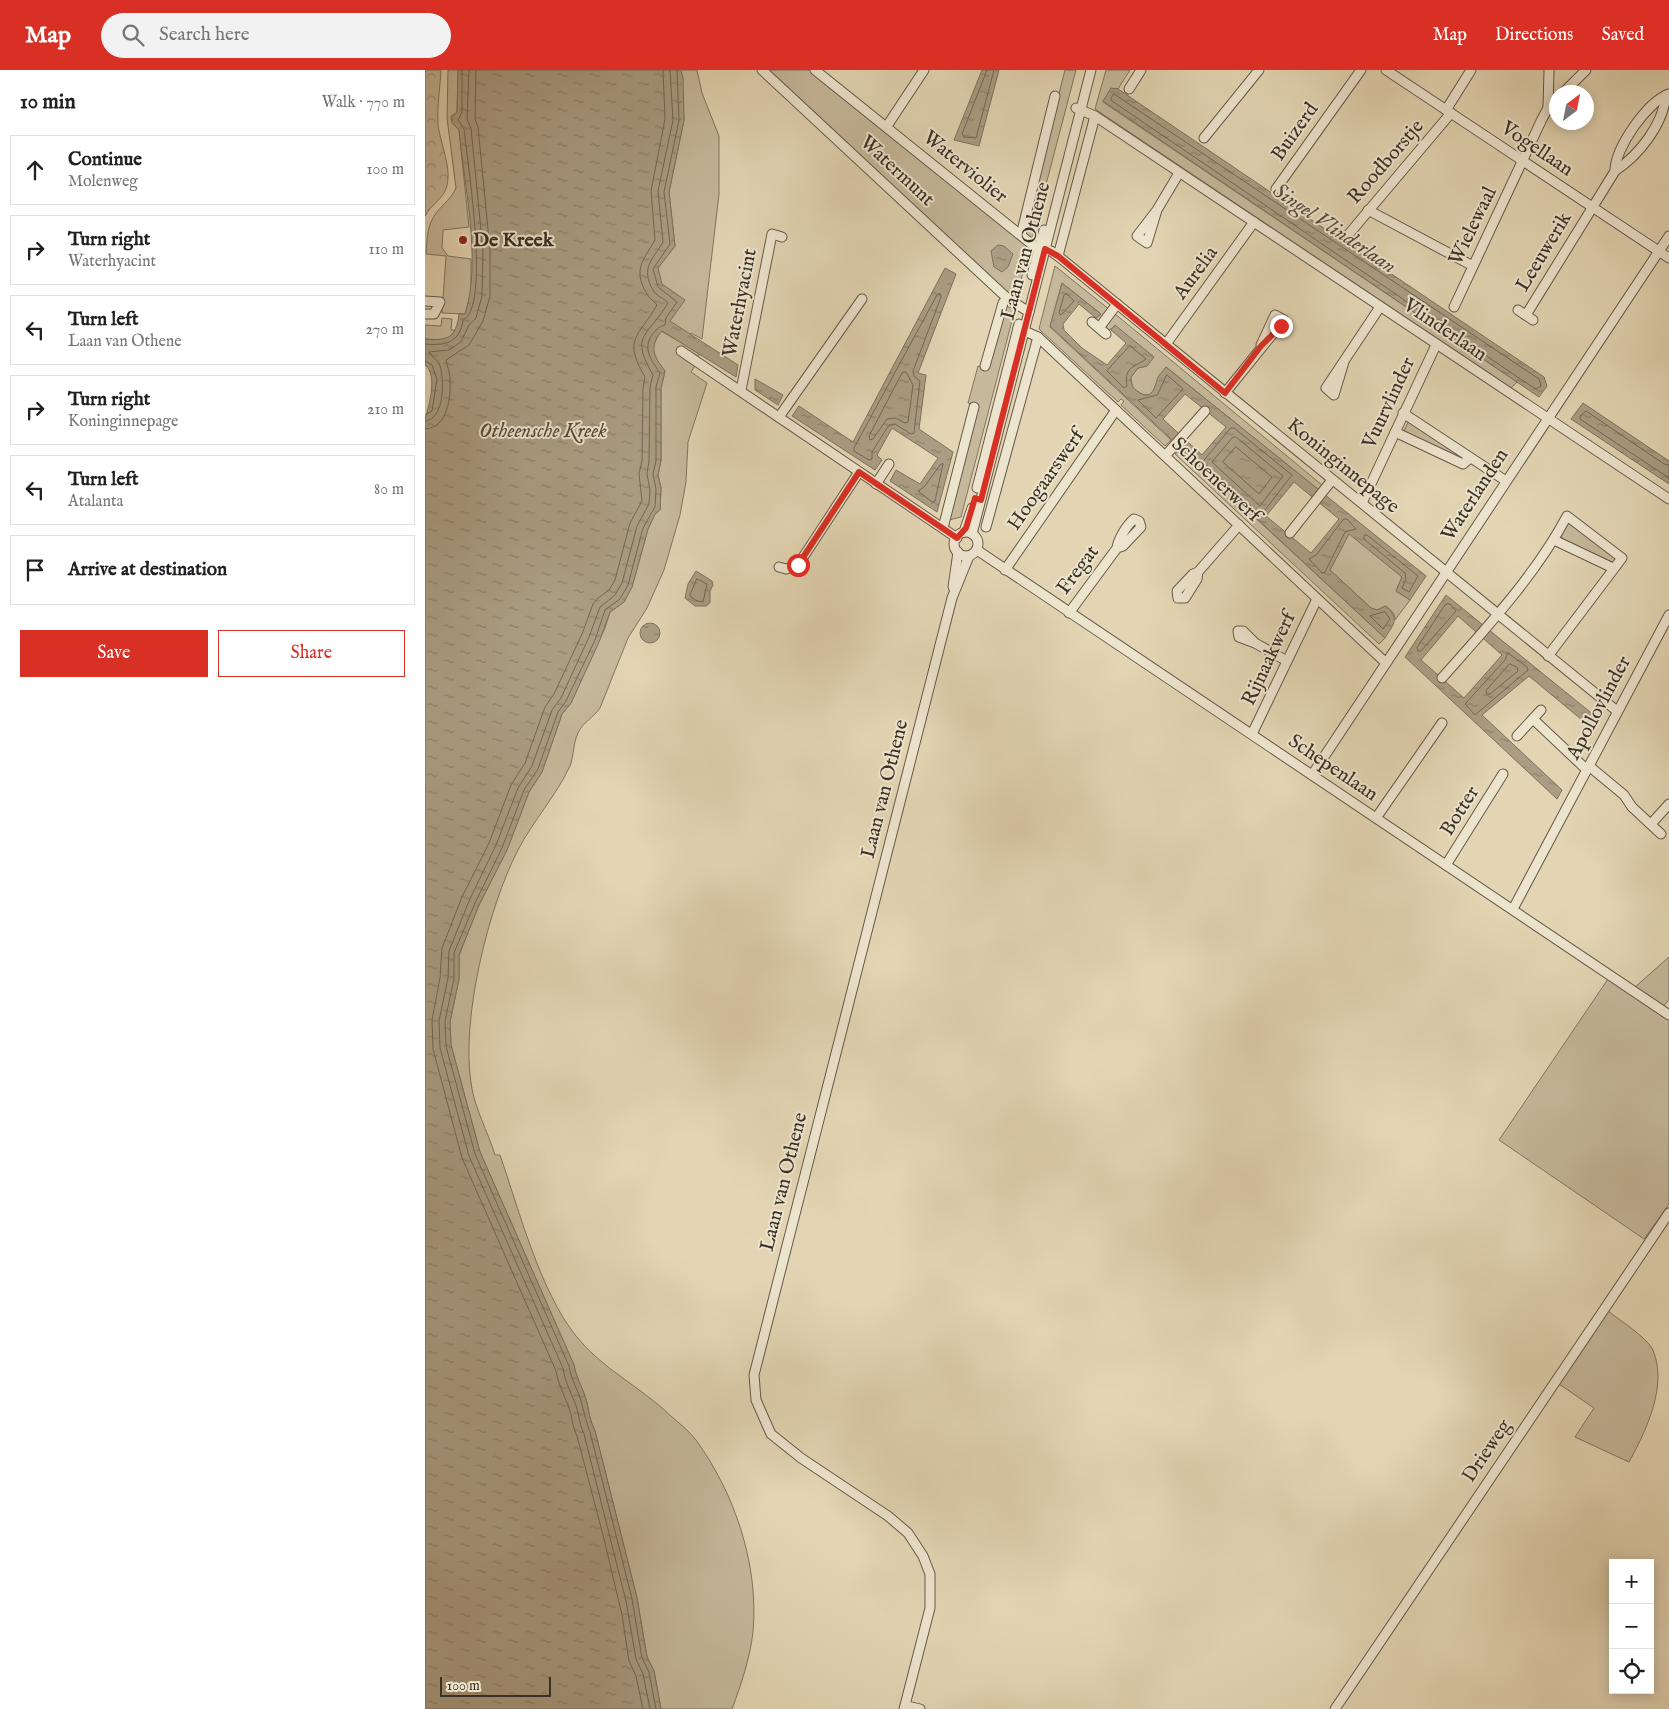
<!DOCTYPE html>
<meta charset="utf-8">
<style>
body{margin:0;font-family:"IM FELL English",serif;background:#f2f2f2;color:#202124}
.controls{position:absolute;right:15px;bottom:15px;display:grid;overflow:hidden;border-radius:0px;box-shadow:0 2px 12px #0003}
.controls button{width:45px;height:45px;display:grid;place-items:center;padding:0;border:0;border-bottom:1px solid #e0e0e0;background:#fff;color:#202124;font:25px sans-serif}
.compass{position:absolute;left:1124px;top:15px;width:45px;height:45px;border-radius:50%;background:#fff;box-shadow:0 2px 12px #0003;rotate:32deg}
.scale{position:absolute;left:15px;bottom:12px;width:111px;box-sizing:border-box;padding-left:5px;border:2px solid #3a3126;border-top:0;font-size:14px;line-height:18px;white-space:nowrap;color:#3a3126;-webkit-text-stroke:4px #ede4ce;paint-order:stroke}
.stop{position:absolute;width:15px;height:15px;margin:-11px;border:4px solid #d93025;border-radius:50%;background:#fff}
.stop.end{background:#d93025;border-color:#fff;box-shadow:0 1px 5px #0008}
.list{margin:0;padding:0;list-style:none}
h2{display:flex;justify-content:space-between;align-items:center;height:65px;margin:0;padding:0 20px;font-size:21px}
h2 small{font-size:16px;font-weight:400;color:#757577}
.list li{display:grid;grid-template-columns:32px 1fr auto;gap:15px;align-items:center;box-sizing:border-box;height:70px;margin:0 10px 10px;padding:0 10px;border:1px solid #e0e0e0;border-radius:0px}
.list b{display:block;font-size:19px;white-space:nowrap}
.list p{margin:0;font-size:16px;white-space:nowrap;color:#757577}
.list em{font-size:16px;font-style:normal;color:#757577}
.actions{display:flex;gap:10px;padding:15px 20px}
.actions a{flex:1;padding:11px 0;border:1px solid #d93025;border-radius:0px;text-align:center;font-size:18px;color:#d93025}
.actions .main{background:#d93025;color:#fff}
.icon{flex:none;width:28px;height:28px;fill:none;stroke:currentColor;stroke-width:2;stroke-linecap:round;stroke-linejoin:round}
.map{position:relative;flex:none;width:1244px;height:1639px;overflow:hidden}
header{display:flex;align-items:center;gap:30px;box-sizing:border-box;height:70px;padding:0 25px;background:#d93025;color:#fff}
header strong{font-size:24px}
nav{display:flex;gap:28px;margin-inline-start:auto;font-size:18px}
.search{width:350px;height:45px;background:#f2f2f2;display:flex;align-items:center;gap:12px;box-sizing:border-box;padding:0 18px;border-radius:28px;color:#757577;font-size:19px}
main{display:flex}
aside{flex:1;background:#fff}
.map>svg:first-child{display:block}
</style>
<header>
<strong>Map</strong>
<div class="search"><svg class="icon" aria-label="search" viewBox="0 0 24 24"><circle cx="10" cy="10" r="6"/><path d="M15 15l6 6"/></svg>Search here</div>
<nav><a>Map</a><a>Directions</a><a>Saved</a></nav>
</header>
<main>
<aside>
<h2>10 min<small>Walk · 770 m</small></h2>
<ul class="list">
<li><svg class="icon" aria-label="ahead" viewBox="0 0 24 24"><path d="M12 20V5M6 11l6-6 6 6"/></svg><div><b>Continue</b><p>Molenweg</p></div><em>100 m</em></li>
<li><svg class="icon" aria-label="right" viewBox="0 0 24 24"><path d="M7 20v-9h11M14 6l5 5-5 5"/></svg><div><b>Turn right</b><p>Waterhyacint</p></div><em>110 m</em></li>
<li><svg class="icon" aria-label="left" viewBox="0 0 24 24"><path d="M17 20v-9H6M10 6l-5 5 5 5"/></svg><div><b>Turn left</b><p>Laan van Othene</p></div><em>270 m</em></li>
<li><svg class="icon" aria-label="right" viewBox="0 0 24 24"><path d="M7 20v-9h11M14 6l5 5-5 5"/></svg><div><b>Turn right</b><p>Koninginnepage</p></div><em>210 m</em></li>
<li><svg class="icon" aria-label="left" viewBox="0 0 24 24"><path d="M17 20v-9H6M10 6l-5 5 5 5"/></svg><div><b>Turn left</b><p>Atalanta</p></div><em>80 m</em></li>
<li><svg class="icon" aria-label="arrive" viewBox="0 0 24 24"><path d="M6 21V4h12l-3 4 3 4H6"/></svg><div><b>Arrive at destination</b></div></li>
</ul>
<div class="actions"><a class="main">Save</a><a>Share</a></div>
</aside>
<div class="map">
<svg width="1244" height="1639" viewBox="0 0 1244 1639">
<defs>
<pattern id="forest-crowns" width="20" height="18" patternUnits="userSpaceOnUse" patternTransform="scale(1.25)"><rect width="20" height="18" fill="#c6b99b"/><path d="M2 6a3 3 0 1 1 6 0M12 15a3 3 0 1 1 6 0" fill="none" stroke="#a2977e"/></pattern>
<pattern id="water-ripples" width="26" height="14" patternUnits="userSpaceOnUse" patternTransform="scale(1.25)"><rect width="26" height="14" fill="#aa9d83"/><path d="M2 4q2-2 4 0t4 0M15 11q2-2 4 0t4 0" fill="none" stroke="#8b816b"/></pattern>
</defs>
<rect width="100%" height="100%" fill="#e3d5b3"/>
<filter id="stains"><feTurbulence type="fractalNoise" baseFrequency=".004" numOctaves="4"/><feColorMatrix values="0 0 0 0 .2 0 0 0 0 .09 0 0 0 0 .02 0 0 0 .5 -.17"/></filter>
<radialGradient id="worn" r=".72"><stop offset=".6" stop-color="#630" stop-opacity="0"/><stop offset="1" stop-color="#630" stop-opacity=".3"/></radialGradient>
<g fill="#c6b99b" stroke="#807560">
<path d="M23,0H33L32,43L26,46L34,60L44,157L18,160L17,178L23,186L46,189V224L40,244L17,243L21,186L1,184C2,169 2,154 12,142C19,133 26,129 31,118L22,48Z"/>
<path d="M256,0H272L277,23L294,66V124L277,269L266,263L264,265L244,251L233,198L250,176L244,122L259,50Z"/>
<path d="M344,0H386L604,178L591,230Z"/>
<path d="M640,0H651L607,168L599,163V160Z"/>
<path d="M681,0H705L693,19H686L678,32L1092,312L1086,318L670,39Z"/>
<path d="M630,196L685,240L674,253L668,250L676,244L637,213L625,257L746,370L740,376L696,335L699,331L696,329L693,332L614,259Z"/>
<path d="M581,236L590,239L536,447L524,450L554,336L543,333L553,296L562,299Z"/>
<path d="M689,243L897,415L895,421L741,297C739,300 735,304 734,307C730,315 729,333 712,321C707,318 706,313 706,307L713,298L722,296L690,256L683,261L680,258Z"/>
<path d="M17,248L27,249L26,260H31C23,272 12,270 0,269V255L16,256Z"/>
<path d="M236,261L274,283L273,291L266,302L282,313L263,372L261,412L255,445L239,500L222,538L203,568L175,638C169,647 157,653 153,663C148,673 149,686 145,696C131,726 108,751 93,780C63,838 36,949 46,1013C49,1037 63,1062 70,1085H75C94,1140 115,1221 151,1266C177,1299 216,1317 246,1346C254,1353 264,1361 271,1370C310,1424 334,1495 328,1562C325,1588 316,1615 307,1639H236L229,1601L222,1587L212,1528L170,1361C165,1351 164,1343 162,1333C159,1320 151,1308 149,1295L55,1082L26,975L25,952L34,909V885L54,835L82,780L104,722L117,702L137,644L146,633L180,558L185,542L199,532L207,517L223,459L230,444L235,440L236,418L233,405L236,390V318L240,301C227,285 224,279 236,261Z"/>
<path d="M984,350L1039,387L1038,390L978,363Z"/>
<path d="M756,379L960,568L954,574L750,384Z"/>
<path d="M1143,453H1146L1192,487L1189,493L1138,469L1135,464Z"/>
<path d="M924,463L977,507L971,521L985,530L970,550C971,545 965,538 960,536L952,540L946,538L905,500Z"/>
<path d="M1244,887V929L1239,936L1235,935L1209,918Z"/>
<path d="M1183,909L1244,950V1134L1219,1169L1074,1070Z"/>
<path d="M1183,1241C1197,1252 1217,1264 1227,1278C1244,1314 1221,1361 1204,1392L1150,1367L1169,1338L1134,1314Z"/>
</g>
<path fill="url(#forest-crowns)" stroke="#807560" d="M0,0H16C15,18 12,36 13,54C15,74 28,99 21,119C18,128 5,136 0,146Z"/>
<g fill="url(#water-ripples)" stroke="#7d725e" fill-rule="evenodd">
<path d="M33,0H256L258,8L259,50L244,122L250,176L233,198L237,214L260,230L245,251L313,295L311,307L237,261C224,276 228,286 240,301L236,318V390L233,405L236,418L235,440L230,444L223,459L207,517L199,532L185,542L174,572L146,633L137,644L117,702L104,722L82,780L54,835L34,885V909L25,952L26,975L55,1082L149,1295C151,1308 159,1320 162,1333C164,1343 165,1351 170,1361L212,1528L222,1587L229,1601L236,1639H0V349C4,336 13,305 0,295V269C23,271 31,268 34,244H40C57,192 39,115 34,60L27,53L26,47L32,42Z"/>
<path d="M557,0H574L554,76L529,70Z"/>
<path d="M686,18L693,19L1119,307L1122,316L1114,327L678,31Z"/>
<path d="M573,175L579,176L588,184L583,197L577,202L569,197L566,181Z"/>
<path d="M520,198L531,204L493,303L501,305L494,359L528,382L512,442L465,411L471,400L495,414L513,388L467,358L452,385L457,390L450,400L367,346L374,336L428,372Z"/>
<path d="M637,213L676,244L671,248L654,234L638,254L639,260L657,278L682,295L701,273L686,260L690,255L729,287L722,296L713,298L706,307C706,313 707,318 712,321C728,333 730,315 733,307C735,304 739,300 741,297L1001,506L985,530L971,521L977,507L924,464L905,500L946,538L952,540L961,536C975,550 969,553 960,568L625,256ZM760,324L801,357L777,385L738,349ZM869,412L914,449L886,483L841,446Z"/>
<path d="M330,309L358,325L353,335L330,320Z"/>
<path d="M1158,333L1244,391V414L1146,349Z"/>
<path d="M271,501L287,511L288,515L285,521V533L281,536H270L260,528L263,514Z"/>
<path d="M1021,525L1175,650L1169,660L1104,606L1057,645L1137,720L1132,729L980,587ZM1033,546L1077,585L1039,628L996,590Z"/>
<circle cx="225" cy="563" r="10"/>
</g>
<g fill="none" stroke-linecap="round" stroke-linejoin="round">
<g stroke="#726754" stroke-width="1">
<path d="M562,0L537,64L539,67L551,68L569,0"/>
<path d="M689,24L1114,309L1116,316L1111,319L1094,308L687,31L686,29Z"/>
<path d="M515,224L516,227L488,301L489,306L495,311L489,363L486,364L470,354L464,355L447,382V389L444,390L429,381V378L512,225Z"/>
<path d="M642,224L649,231L636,245L634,243L639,225Z"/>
<path d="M0,274C20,276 35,273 38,250C66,238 42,89 39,59L33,50L37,42V0"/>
<path d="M705,276L721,289C709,298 699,296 702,316L699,318L682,301Z"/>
<path d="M0,291L7,295L12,309L7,341L0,345"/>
<path d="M481,302L488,315L483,352L480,353L471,348L462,349L448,369L445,370L444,366L477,303Z"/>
<path d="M742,305L758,319L731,348L713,330L732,325Z"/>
<path d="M0,351C20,350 20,307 14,293C11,288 6,287 4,282L24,280L36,272L44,255L51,248L57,226L58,181L46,58L42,49L44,0"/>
<path d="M806,358H809L867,405L836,445L778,392Z"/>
<path d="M0,359C23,358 26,327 25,309C25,302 22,296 21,290L44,275L58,251L65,226V180L53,57L50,49L51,0"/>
<path d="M811,367L858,406L835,436L787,392L807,368Z"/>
<path d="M811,377L847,407L834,424L798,392Z"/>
<path d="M518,394L510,431L507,432L493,421L499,417L515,395Z"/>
<path d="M1244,395L1239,394L1161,341L1155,346V349L1244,408"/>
<path d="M919,449H922L931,459L920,462L900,502L897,503L884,489L891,485Z"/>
<path d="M942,465L993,506L984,522L977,518L981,509L980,503L939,469V466Z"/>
<path d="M272,509L282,514L278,532L272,531L265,526Z"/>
<path d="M1021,534H1025L1031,541L996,581H993L992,578Z"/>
<path d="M960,542L965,549L958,559L945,546Z"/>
<path d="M1083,583L1102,597L1103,600L1050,645L1040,634L1080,590Z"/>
<path d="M1085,594L1092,597L1093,601L1065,624H1062L1061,621Z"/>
<path d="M218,1639L211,1606L204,1591L197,1545L178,1465L152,1366C147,1356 147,1345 143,1335C138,1323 133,1313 131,1301L37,1088L8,979L7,950L15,908L17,878L37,827L64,773L86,715L100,693L120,637L129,624L157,564L168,534L173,528L184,520L190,510L205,453L217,431L214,404L217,391L218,318L220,307C197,268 214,267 232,235C230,231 224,229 222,224C207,200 219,189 230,170L226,121L240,49L238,0"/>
<path d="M225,1639L218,1604L211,1589L201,1531L159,1364C154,1353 154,1343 150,1333C145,1321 140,1311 138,1298L44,1086L15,978L14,951L23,908L24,881L44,831L71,775L93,718L107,696L127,640L136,628L164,567L175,537L190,525L197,513L212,456L224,434L225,420L222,404L224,391L225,317L228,305C204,264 223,267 243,233C239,228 231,226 228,220C215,198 228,189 238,172L233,121L248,50L245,0"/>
<path d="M231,1639L224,1602L217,1588L207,1529L165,1362C161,1352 160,1345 157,1335C154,1321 146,1310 144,1296L50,1084L21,976L20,951L29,909V883L50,833L77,778L99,720L113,699L133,642L141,631L170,570L180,540L195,529L203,515L218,458L230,437L231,419L228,404L231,391V317L235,303C227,291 217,279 227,265C231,260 233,257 240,255L241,248L252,232L233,217L228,199L245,174L239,122L254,50L252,0"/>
</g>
<g stroke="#645a49" stroke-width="11">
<g id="minor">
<path d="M337,0L582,228L604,242"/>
<path d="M390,0L609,176L626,181L633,186L1192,641"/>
<path d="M961,0L1244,188"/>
<path d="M704,19L716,0"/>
<path d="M1139,22L1161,0"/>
<path d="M651,38L670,46L1244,429"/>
<path d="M1123,38L1124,0"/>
<path d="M1021,40L1046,0"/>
<path d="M462,56L499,0"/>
<path d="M779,68L834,0"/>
<path d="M1190,101C1214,85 1238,55 1241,25"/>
<path d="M851,119L936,0"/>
<path d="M732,140L722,173L712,166L732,140L754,103"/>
<path d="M943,140L1048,196"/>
<path d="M596,165L630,26"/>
<path d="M923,165L1026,43"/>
<path d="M633,186L670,46"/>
<path d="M607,205L619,160"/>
<path d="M0,231L15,232L9,244H0"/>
<path d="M1029,237L1117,49L1123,38L1132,30"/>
<path d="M1093,240L1108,250"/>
<path d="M1101,245L1190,101C1190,78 1222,32 1244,24"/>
<path d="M667,252L681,264"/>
<path d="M593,258L613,267L961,593"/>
<path d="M674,258L692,234"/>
<path d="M741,274L829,152"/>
<path d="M256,281L532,468"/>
<path d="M919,292L909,325L901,318L955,237"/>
<path d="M560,296L578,233L582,228"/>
<path d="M316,320L347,164L357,167"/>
<path d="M800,323L859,250L850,245L836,275"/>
<path d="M978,343L1081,411"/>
<path d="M354,347L437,229"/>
<path d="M970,362L1038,394L1045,388"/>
<path d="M740,386L780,341"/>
<path d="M451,414L464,394"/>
<path d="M552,418L594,254"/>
<path d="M937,433L1011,275"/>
<path d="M561,457L613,267"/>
<path d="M518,458L549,337"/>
<path d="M539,462L547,438"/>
<circle cx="541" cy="474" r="12"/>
<path d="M865,463L907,410"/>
<path d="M547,464L666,0"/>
<path d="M1129,470L1188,498"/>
<path d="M552,480L1244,945"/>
<path d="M354,497L361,499L373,495L434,402"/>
<path d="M580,500L691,340"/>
<path d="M773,502L772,509L760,528H753L752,521L768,504L773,502L814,455"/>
<path d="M528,517L533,482"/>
<path d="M644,543L692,478C693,469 702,455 709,449L714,451L716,457L698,476L692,478"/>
<path d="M830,573L814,567L813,561H818L830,573L862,591"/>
<path d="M1017,608C1062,557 1110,506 1142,446L1197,488L1123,586"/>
<path d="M1108,649L1162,700"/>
<path d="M827,664L892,529"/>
<path d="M1092,666L1116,640"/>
<path d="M1164,696L1199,725L1207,737L1236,764"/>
<path d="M887,705L1244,166"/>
<path d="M951,748L1017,653"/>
<path d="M1226,754L1244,734"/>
<path d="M1021,795L1078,704"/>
<path d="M1088,839L1244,545"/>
<path d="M482,1636L495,1639"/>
<path d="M479,1639L505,1538V1504L498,1486L483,1463L463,1446L376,1388L346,1364L331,1330L329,1305L527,528L544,486"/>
<path d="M910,1639L1244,1143"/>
</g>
</g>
<use href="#minor" stroke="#ede4ce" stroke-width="9"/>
</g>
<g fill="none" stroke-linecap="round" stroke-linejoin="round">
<path stroke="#d93025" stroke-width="6" d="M373,495L434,402L532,468L541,458L550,428L556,430L620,179L633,186L800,323L836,276L856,256"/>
</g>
<circle fill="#8f2418" stroke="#ede4ce" stroke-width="2" cx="38" cy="170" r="5"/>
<g text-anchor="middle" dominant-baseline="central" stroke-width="4" stroke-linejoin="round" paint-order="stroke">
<g font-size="20" fill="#3a3126" stroke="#ede4ce">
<text transform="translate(870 62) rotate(-55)">Buizerd</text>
<text transform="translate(1112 79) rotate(34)">Vogellaan</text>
<text transform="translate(961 92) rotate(-49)">Roodborstje</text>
<text transform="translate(540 97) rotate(39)">Waterviolier</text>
<text transform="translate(472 101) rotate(43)">Watermunt</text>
<text transform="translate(1048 156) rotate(-64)">Wielewaal</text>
<text transform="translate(601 181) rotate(-75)">Laan van Othene</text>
<text transform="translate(1119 182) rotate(-59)">Leeuwerik</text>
<text transform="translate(771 203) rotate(-54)">Aurelia</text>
<text transform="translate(315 233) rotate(-79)">Waterhyacint</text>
<text transform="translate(1020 260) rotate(34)">Vlinderlaan</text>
<text transform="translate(964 333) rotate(-65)">Vuurvlinder</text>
<text transform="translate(918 396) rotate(39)">Koninginnepage</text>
<text transform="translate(621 410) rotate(-55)">Hoogaarswerf</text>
<text transform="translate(791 410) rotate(43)">Schoenerwerf</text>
<text transform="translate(1050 425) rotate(-57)">Waterlanden</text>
<text transform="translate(653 500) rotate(-53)">Fregat</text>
<text transform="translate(844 589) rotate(-65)">Rijnaakwerf</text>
<text transform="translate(1174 638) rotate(-62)">Apollovlinder</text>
<text transform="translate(908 698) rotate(34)">Schepenlaan</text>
<text transform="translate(460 719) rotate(-76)">Laan van Othene</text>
<text transform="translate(1035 741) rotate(-58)">Botter</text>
<text transform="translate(359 1112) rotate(-76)">Laan van Othene</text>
<text transform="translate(1062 1381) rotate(-56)">Drieweg</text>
</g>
<g font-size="20" font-weight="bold" fill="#3a3126" stroke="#ede4ce" text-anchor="start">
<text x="48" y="170">De Kreek</text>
</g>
<g font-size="21" font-style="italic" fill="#564c3d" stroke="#ede4ce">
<text transform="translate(909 159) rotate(34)">Singel Vlinderlaan</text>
<text x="118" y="361">Otheensche Kreek</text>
</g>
</g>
<rect width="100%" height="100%" filter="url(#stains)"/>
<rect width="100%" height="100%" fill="url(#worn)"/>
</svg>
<div class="controls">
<button>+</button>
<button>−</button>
<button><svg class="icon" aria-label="locate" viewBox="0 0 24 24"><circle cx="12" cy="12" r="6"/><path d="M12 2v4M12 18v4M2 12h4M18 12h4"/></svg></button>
</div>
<svg class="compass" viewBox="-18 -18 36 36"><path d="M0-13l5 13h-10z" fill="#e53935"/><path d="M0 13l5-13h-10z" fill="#757577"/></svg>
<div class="scale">100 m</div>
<div class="stop" style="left:373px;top:495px"></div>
<div class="stop end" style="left:856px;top:256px"></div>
</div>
</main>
